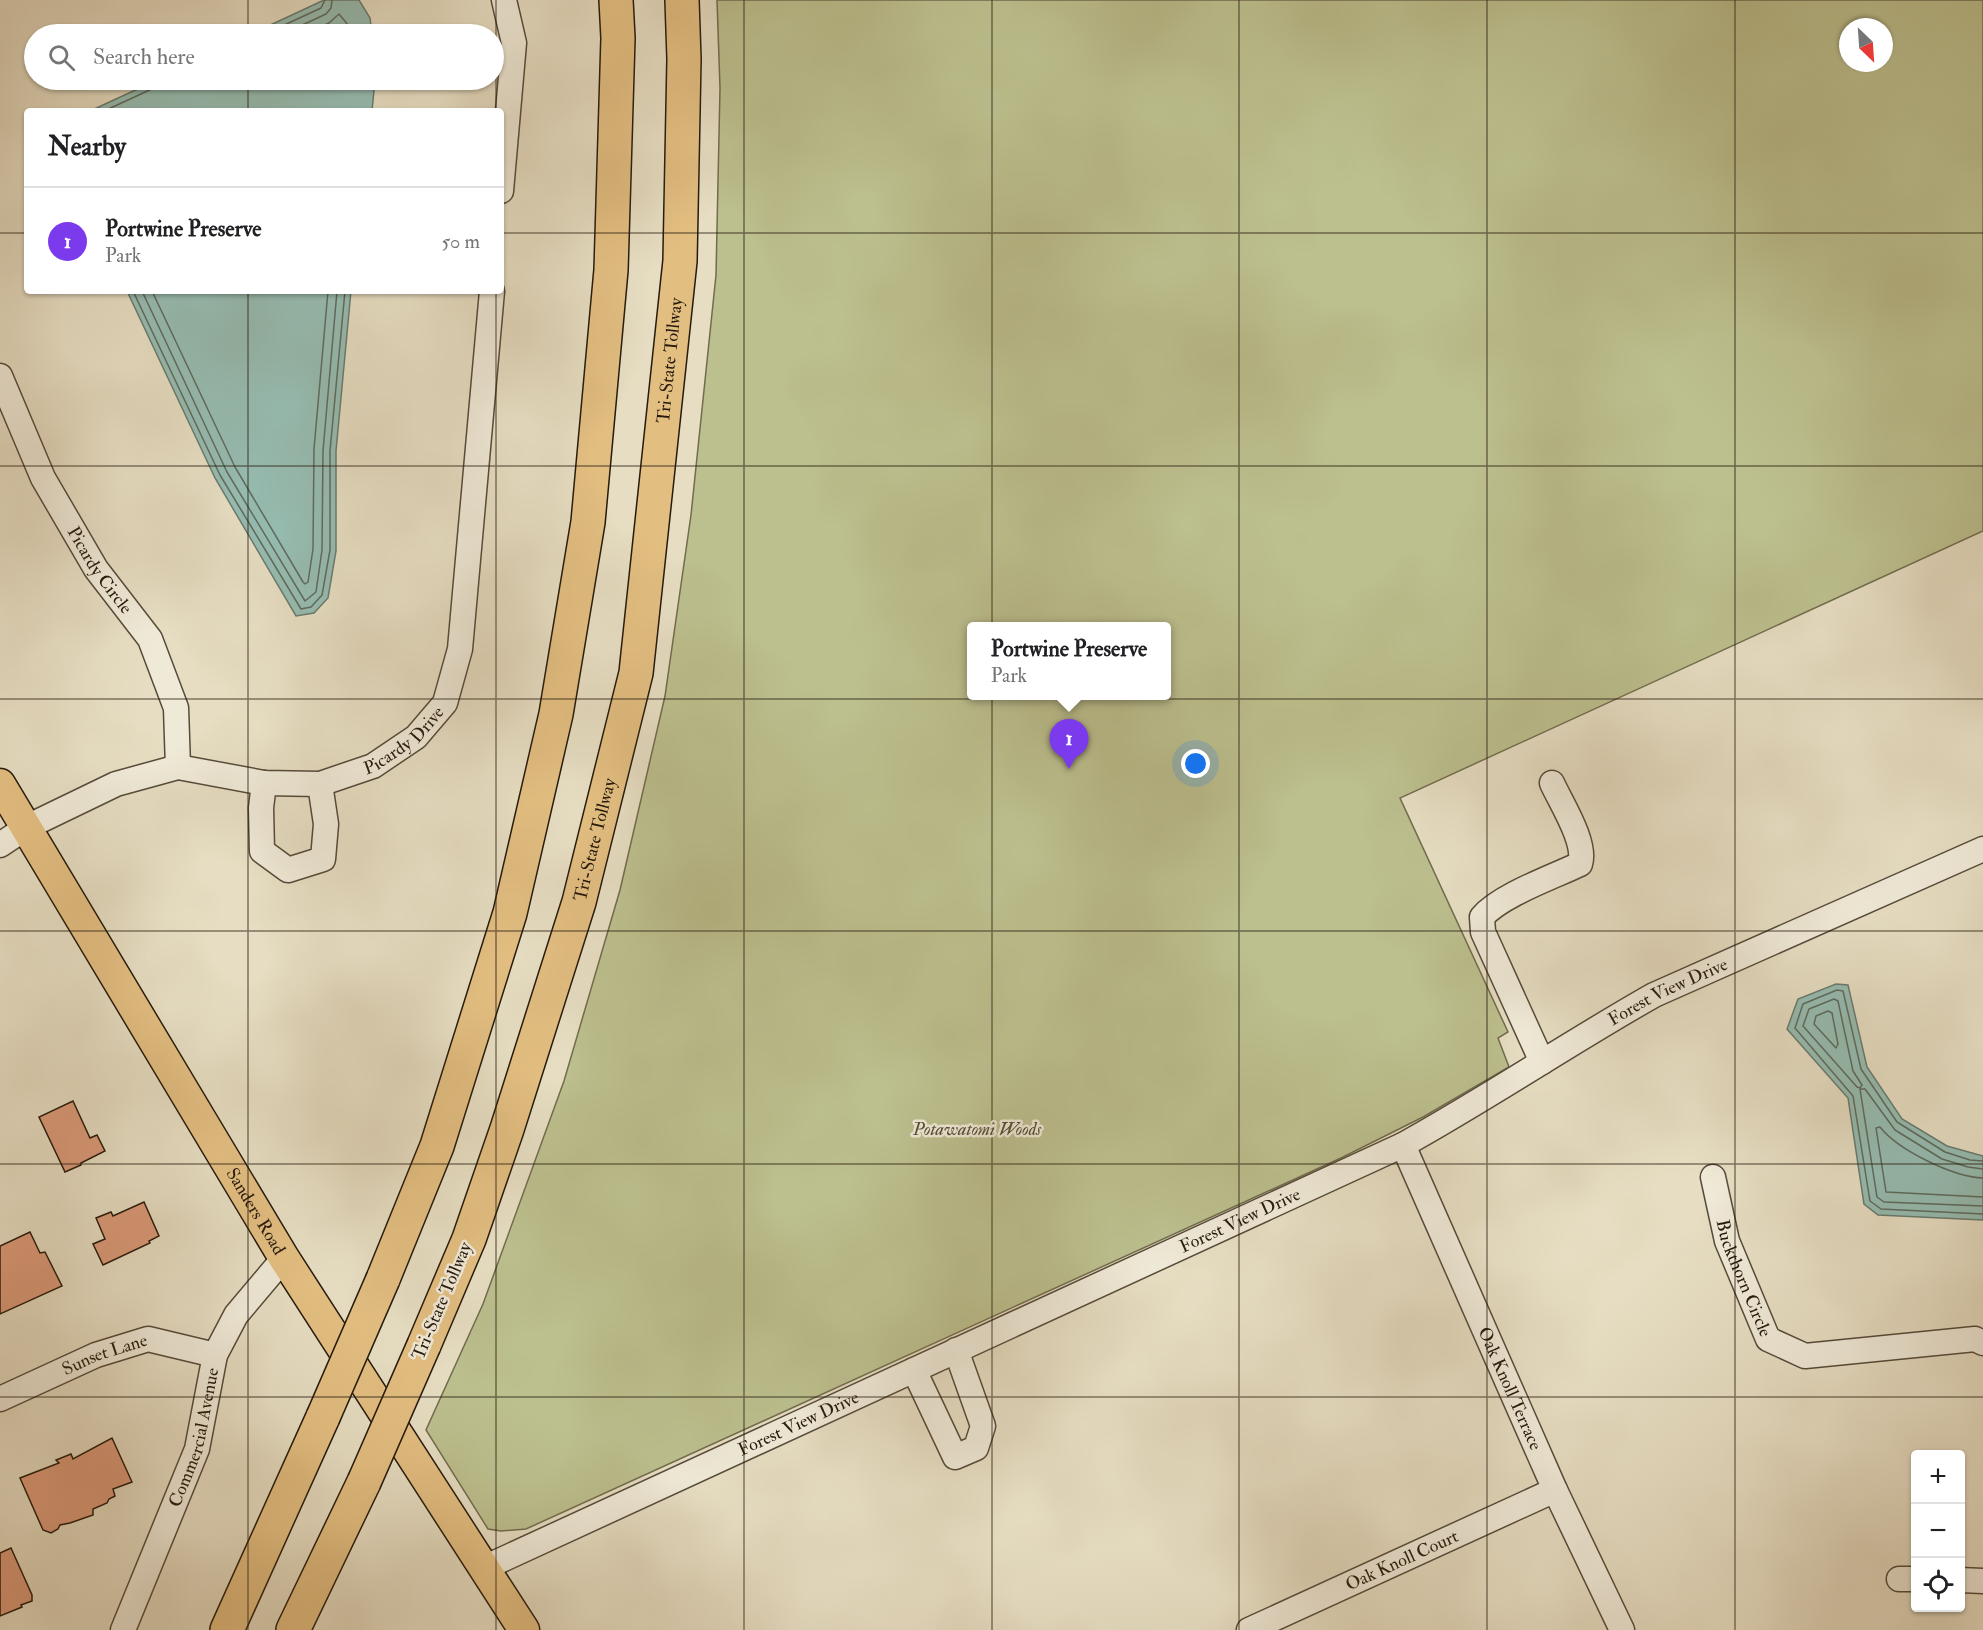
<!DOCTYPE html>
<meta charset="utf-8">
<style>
body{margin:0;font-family:"IM FELL Double Pica",serif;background:#f2f2f2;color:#202124}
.controls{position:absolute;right:18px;bottom:18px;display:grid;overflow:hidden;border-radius:6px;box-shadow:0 2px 4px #0004}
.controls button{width:54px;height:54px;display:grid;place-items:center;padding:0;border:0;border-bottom:2px solid #e0e0e0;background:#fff;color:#202124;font:30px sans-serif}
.compass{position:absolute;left:1839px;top:18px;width:54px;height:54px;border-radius:50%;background:#fff;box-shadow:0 2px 4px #0004;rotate:155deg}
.you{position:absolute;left:1196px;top:764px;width:21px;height:21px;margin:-15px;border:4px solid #fff;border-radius:50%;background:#1a73e8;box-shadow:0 0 0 9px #1a73e833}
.badge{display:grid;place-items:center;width:39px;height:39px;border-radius:50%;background:#7c3aed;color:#fff;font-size:20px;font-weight:700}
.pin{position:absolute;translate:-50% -50px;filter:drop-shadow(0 2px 3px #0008)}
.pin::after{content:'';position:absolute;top:32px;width:21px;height:18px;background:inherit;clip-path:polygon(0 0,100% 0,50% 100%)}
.popup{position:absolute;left:967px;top:622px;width:204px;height:78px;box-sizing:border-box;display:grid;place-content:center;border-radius:6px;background:#fff;filter:drop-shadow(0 2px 4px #0005);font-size:20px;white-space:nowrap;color:#757577}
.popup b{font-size:22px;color:#202124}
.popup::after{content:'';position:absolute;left:50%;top:100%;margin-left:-12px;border:12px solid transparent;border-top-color:#fff}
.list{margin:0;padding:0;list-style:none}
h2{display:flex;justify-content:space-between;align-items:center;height:78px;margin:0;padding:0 24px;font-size:26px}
h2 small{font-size:20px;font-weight:400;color:#757577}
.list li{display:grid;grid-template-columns:39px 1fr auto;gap:18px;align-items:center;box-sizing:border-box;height:108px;padding:0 24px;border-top:2px solid #e0e0e0}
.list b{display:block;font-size:22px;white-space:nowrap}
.list p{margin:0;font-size:20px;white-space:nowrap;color:#757577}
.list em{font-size:20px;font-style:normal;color:#757577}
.icon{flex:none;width:33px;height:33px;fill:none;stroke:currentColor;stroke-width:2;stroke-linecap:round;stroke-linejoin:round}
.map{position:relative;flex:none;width:1983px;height:1630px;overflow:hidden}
.search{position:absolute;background:#fff;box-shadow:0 2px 4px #0004;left:24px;top:24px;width:480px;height:66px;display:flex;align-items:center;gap:15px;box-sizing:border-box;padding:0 21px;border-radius:33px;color:#757577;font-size:22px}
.panel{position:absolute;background:#fff;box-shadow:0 2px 4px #0004;left:24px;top:108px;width:480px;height:186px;border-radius:6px}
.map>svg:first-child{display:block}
</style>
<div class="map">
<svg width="1983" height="1630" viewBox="0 0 1983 1630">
<rect width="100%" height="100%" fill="#e6ddc2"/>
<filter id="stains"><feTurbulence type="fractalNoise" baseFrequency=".00333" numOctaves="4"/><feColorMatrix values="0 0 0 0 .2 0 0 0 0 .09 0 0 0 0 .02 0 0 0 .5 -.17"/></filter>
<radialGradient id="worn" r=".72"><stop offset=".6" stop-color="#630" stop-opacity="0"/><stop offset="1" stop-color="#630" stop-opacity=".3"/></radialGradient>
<path fill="#bcbf8e" stroke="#716c4d" stroke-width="1.5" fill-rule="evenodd" d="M717,0H1983V531L1400,798L1508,1032L1498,1038L1509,1067L1423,1117L1341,1158L526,1529L501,1531L488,1529L426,1430L483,1304L564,1081L620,890L665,696L691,515L716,275L720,88ZM1848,27H1884V63H1848ZM1166,626V696H972V626Z"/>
<g fill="#96bcb1" stroke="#697b6f" stroke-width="1.5">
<path d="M324,0H359L370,18L372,34H251Z"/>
<path d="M157,80H375L372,111H90Z"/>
<path d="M127,291H351L336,451V551L328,598L314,613L296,616L215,478Z"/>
<path d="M1836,984L1848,985L1867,1067L1902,1119L1947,1146L1983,1156V1220L1878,1215L1864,1204L1848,1098L1787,1029L1798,999Z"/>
</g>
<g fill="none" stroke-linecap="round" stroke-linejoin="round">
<g stroke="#5e6b5e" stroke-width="1.5">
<path d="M265,34L321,8L325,0"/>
<path d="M283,34L326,14L331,8L332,0"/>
<path d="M304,34L329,23L339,14L348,25L349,34"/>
<path d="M104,111L154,88L157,80"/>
<path d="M133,291L220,475L301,609L311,607L322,595L330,550V451L345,291"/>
<path d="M142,291L227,472L305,601L316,592L322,550L323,451L337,291"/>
<path d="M152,291L235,467L303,582L305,584L308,582L313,549L314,449L328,291"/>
<path d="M1834,999L1838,1001L1853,1071L1862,1085L1860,1088L1857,1087L1803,1026L1809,1009Z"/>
<path d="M1828,1011L1832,1013L1838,1044L1836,1048L1814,1024L1816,1016Z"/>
<path d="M1983,1161L1970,1160L1945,1152L1897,1122L1861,1069L1843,991L1837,990L1803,1004L1795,1028L1853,1096L1870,1201L1881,1209L1983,1214"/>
<path d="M1983,1169L1968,1167L1942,1159L1895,1130L1865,1089H1860L1877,1197L1884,1202L1983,1206"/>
<path d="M1983,1178C1953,1177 1898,1150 1880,1127L1876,1128L1886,1192L1983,1197"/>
</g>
</g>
<g fill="#db9a79" stroke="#261a0c" stroke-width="1.5">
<path d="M73,1101L90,1138L97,1135L105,1151L81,1163V1165L65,1172L39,1117Z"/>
<path d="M144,1202L159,1236L149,1241L150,1243L103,1265L93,1244L105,1239L96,1218L111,1212L113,1216Z"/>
<path d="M30,1232L40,1253L45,1252L62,1286L0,1314V1246Z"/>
<path d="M112,1438L132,1482L113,1489L115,1496L109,1499L107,1503L93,1509V1515L70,1523L60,1525L58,1529L51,1533L43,1530L20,1478L59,1463L56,1460L71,1454L73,1459Z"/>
<path d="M11,1548L32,1595V1601L21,1605L22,1607L0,1616V1553Z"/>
</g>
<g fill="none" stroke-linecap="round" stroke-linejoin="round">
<g stroke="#564b3a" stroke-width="27">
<g id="minor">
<path d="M501,191L514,43L504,0"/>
<path id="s1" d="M0,376L43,478L96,569L150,639L176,708L178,767"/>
<path d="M264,783L261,808L262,851L288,870L323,859L326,824L320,784"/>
<path id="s2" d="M0,845L27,827L116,784L178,767L264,783L320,784L373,766L416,737L445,703L460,649L492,291"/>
<path d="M1542,1062L1483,932L1482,917C1501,895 1553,877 1580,864C1587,843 1561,803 1552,783"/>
<path id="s3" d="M1403,1145L1555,1490L1622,1630"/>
<path id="s4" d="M1713,1177L1727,1241L1768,1339L1805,1356L1975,1339L1983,1343"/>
<path d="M914,1370L955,1457L976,1448L983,1426L956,1350"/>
<path id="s5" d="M0,1399L96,1355L148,1339L215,1355"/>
<path id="s6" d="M484,1568L1403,1145C1488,1098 1569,1043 1654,995L1983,849"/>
<path d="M1899,1579H1916"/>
<path d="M1960,1580L1983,1581"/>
<path id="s7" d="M123,1630L197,1449L215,1355L236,1315L284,1258"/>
<path id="s8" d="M1249,1630L1555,1490"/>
</g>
</g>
<g stroke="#261a0c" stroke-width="33">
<g id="major">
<path id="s9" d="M0,784L284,1258L524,1630"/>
</g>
</g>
<g stroke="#261a0c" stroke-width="36">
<g id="highway">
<path d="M383,1279L437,1146L510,913L556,714L588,522L611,270L618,38L616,0"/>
<path id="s10" d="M424,1345L469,1239L507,1129L579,902L636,673L680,261L684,59L682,0"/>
<path d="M227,1630L323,1417"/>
<path d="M293,1630L364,1482"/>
</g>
</g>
<use href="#minor" stroke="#efe9d7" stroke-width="24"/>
<use href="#major" stroke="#e3be81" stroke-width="30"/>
<use href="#highway" stroke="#e3be81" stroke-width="33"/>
<g stroke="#261a0c" stroke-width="36" stroke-linecap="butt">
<g id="highway-bridge">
<path d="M323,1417L383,1279"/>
<path d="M364,1482L424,1345"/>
</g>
</g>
<use href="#highway-bridge" stroke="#e3be81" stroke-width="33"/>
</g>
<path fill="none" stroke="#261a0c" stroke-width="1.5" stroke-opacity="0.55" d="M248,0V34M496,0V111M744,0V1630M992,0V1630M1239,0V1630M1487,0V1630M1735,0V1630M248,80V111M0,233H27M501,233H1983M248,291V1630M496,291V1630M0,466H1983M0,699H1983M0,931H1983M0,1164H1983M0,1397H1983"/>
<g text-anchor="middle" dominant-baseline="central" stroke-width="5" stroke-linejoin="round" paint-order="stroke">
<g font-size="18" fill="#261a0c" stroke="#efe9d7">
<text stroke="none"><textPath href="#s10" startOffset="1020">Tri-State Tollway</textPath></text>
<text stroke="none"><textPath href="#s1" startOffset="219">Picardy Circle</textPath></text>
<text stroke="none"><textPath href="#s2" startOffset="435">Picardy Drive</textPath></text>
<text stroke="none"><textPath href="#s10" startOffset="534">Tri-State Tollway</textPath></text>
<text stroke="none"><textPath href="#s6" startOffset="1318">Forest View Drive</textPath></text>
<text stroke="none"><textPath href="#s9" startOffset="498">Sanders Road</textPath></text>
<text stroke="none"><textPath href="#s6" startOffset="832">Forest View Drive</textPath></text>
<text stroke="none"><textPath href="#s4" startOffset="106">Buckthorn Circle</textPath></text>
<text transform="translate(442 1301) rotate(-67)">Tri-State Tollway</text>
<text stroke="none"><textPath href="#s5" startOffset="114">Sunset Lane</textPath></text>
<text stroke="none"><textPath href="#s3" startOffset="266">Oak Knoll Terrace</textPath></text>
<text stroke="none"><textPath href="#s6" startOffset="346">Forest View Drive</textPath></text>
<text stroke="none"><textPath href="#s7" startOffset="206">Commercial Avenue</textPath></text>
<text stroke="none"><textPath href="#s8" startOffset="168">Oak Knoll Court</textPath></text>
</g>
<g font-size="18" font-style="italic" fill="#534c33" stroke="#efe9d7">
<text x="977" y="1129">Potawatomi Woods</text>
</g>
</g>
<rect width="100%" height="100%" filter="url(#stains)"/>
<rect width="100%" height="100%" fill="url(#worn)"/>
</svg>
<div class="controls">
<button>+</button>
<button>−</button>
<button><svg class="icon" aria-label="locate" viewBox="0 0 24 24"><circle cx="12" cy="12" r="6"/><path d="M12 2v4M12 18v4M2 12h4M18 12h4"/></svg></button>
</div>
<svg class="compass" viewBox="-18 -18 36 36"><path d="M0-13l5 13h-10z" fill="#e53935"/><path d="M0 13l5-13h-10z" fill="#757577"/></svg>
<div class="you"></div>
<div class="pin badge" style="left:1069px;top:769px">1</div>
<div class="popup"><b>Portwine Preserve</b>Park</div>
<div class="search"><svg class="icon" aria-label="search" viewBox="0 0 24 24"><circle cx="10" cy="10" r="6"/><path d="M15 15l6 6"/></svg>Search here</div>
<section class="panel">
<h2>Nearby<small></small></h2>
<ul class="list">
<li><span class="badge">1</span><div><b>Portwine Preserve</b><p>Park</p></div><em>50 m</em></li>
</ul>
</section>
</div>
